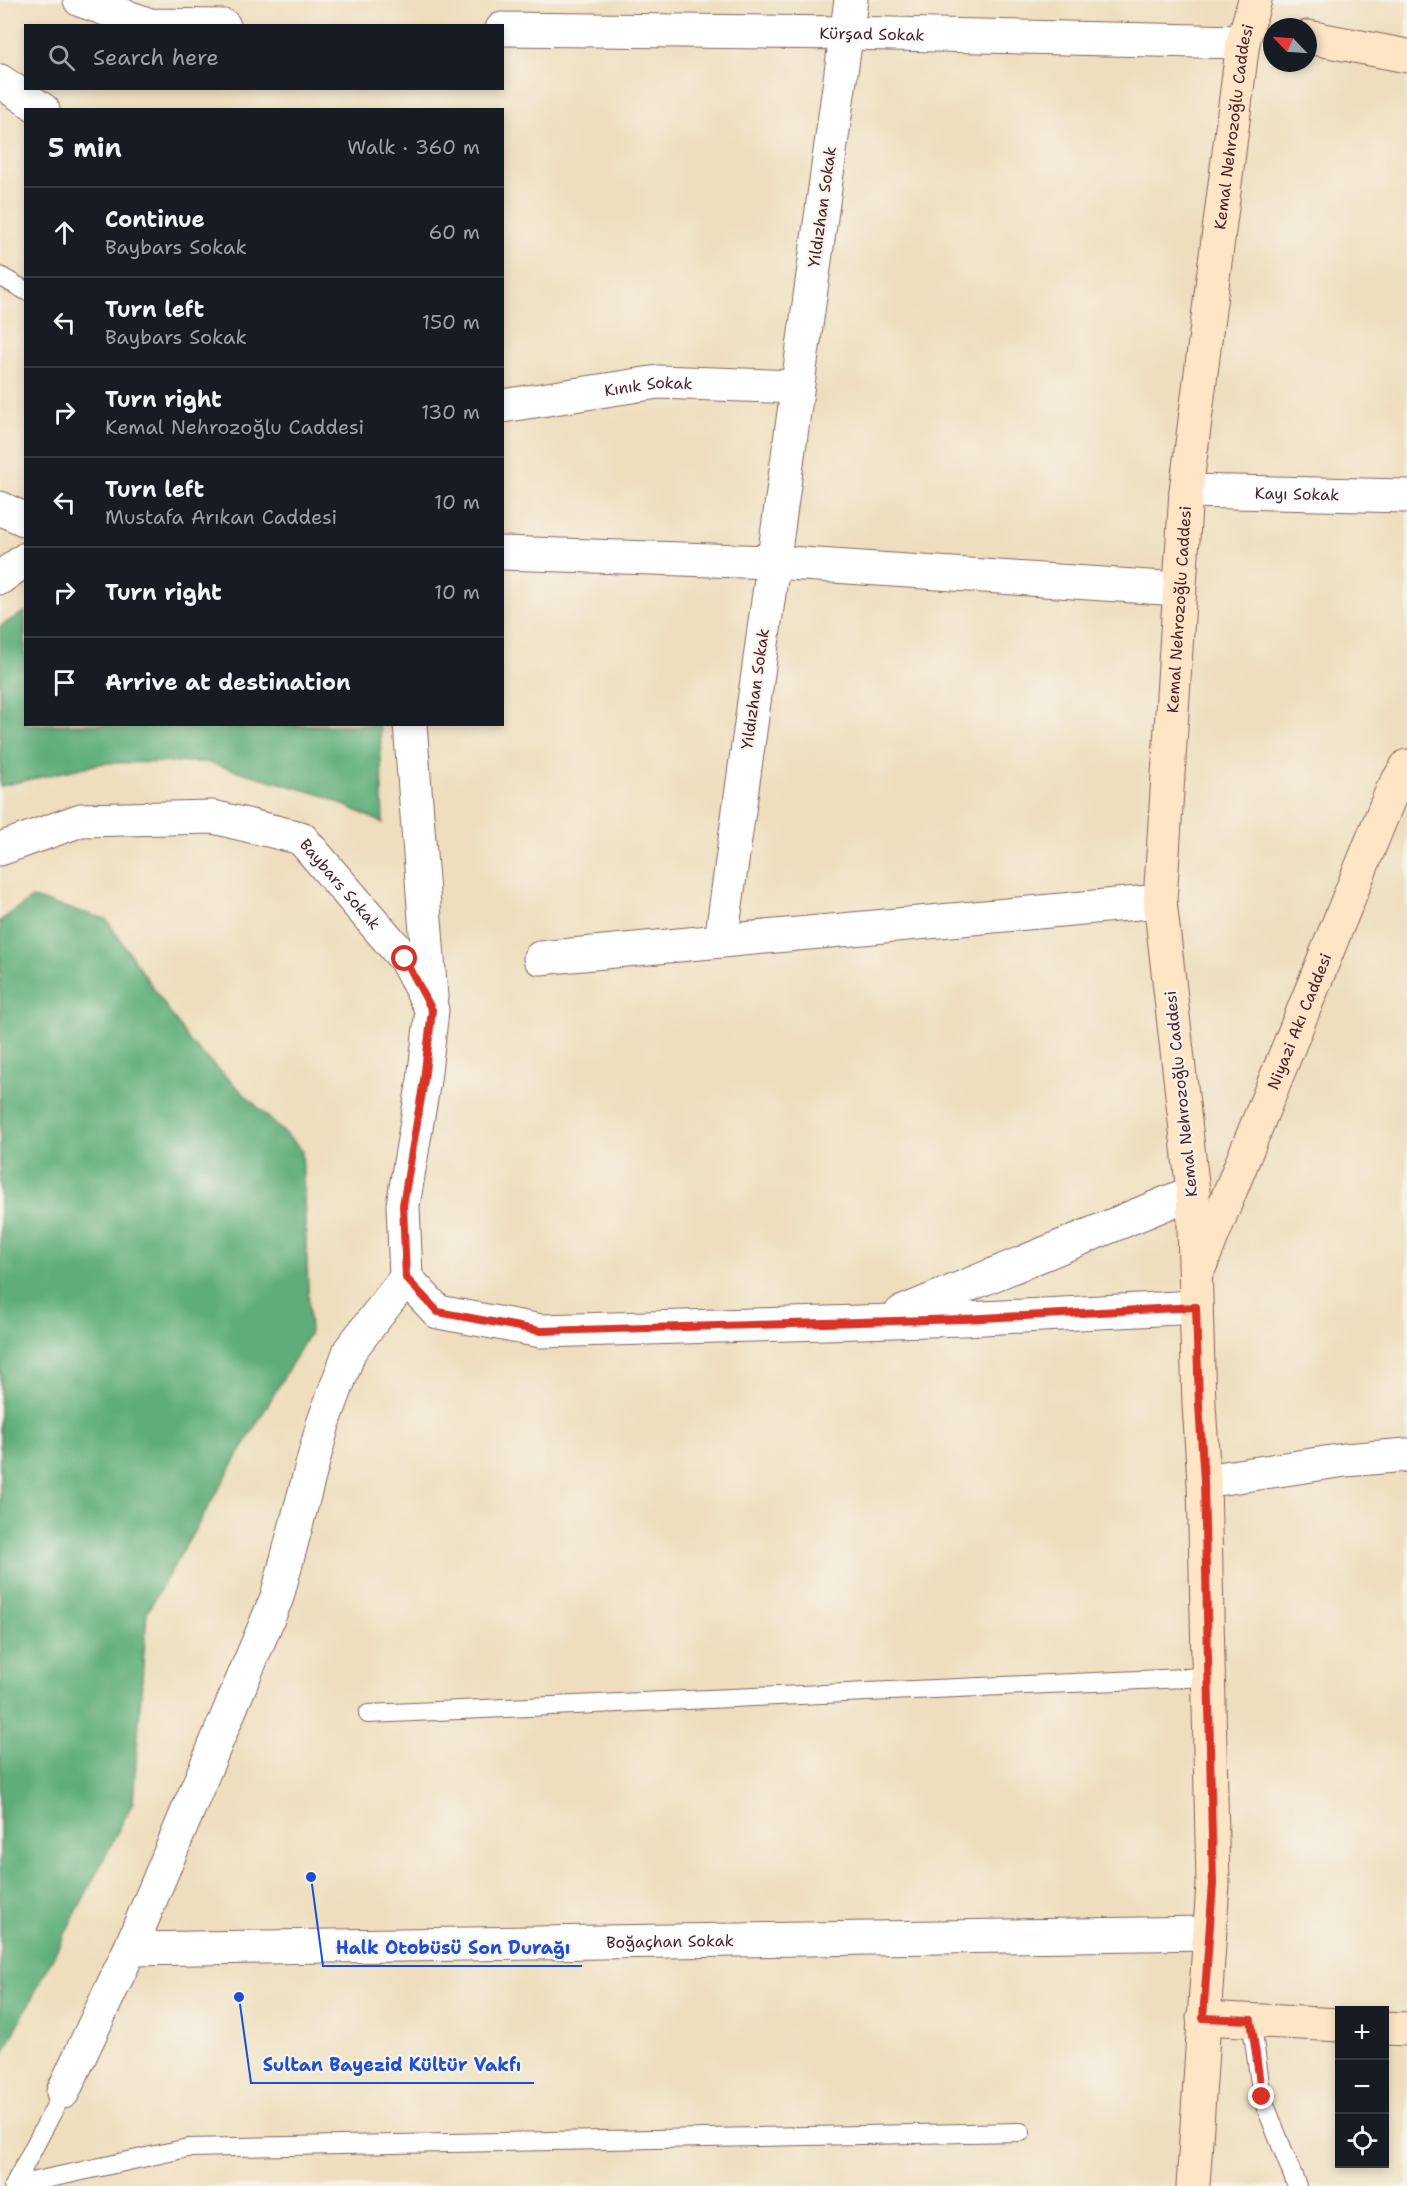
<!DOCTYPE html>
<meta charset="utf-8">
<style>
body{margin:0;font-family:"Shantell Sans",sans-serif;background:#20242c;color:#f1f3f6}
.controls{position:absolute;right:18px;bottom:18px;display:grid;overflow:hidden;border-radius:0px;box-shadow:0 3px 9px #0003}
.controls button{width:54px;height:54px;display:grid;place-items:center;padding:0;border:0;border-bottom:2px solid #363941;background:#171b24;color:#f1f3f6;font:30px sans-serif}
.compass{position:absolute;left:1263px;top:18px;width:54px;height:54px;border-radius:50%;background:#171b24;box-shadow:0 3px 9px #0003;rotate:295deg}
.stop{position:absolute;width:18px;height:18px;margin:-14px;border:4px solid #d93025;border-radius:50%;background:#fff}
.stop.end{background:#d93025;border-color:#fff;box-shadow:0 2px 6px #0008}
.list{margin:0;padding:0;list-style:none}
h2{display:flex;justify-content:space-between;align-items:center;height:78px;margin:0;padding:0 24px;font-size:26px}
h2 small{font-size:20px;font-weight:400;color:#9ea1a6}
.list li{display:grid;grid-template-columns:39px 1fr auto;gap:18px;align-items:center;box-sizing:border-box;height:90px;padding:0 24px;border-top:2px solid #363941}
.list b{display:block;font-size:22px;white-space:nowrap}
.list p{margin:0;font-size:20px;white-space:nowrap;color:#9ea1a6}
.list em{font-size:20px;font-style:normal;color:#9ea1a6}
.icon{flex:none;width:33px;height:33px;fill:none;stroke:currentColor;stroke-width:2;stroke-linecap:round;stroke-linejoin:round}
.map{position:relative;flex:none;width:1407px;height:2186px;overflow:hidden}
.search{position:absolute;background:#171b24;box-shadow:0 3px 9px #0003;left:24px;top:24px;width:480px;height:66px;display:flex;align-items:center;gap:15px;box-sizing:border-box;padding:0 21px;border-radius:0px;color:#9ea1a6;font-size:22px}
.panel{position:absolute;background:#171b24;box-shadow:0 3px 9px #0003;left:24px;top:108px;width:480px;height:618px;border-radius:0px}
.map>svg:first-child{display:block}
</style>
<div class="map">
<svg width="1407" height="2186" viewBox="0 0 1407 2186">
<rect width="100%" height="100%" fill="#f7f3e8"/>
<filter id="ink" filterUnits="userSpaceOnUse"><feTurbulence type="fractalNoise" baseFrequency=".0167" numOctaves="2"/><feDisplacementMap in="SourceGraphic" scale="12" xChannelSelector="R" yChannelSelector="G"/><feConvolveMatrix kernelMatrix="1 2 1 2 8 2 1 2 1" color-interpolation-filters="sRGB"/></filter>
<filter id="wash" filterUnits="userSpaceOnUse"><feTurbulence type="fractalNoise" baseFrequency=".008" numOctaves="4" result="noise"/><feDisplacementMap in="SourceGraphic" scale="24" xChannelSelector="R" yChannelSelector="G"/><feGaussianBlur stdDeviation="1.35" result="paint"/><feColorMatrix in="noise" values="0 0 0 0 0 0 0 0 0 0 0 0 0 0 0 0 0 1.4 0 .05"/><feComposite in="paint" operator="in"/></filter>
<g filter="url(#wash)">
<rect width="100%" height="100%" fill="#eedebd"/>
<g fill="#5eae79" stroke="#546652" stroke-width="1.5">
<path d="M25,612L26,724L380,725L383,823L322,795L206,762L104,763L0,786V626Z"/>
<path d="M32,898L106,919L190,1042L302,1150L310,1332L147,1612L133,1802L0,2060V921Z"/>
</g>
</g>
<g filter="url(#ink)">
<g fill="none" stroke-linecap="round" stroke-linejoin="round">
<g stroke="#83625e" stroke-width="20">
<g id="lane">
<path d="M0,276L26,291"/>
<path d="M368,1714L1208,1677"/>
<path d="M1251,2020L1262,2097L1297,2186"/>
<path d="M14,2185L63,2092"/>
<path d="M13,2186L188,2148L1021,2132"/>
</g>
</g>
<g stroke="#83625e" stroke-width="35">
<g id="street">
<path d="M80,0L150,25L224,26"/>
<path d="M851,0L721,941L1160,901"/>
<path id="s1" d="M502,29L848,33L1243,42"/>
<path d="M0,81L43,110"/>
<path id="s2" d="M502,406L658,382L796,387"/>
<path id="s3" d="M1186,491L1407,496"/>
<path d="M0,508L26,520"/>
<path d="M502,553L772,562L1179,589"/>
<path d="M0,578L26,559"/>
<path d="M410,724L431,997"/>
<path id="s4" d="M0,849L81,820L213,817L301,838L405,959L432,1010L424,1080L403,1205L406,1278L438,1312L541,1331L964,1319L1196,1307"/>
<path d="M540,958L721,941"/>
<path d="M901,1313L1193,1192"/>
<path d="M1204,1481L1345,1460L1407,1455"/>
<path id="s5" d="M130,1949L1209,1933"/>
<path d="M63,2092L130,1949L277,1597L323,1424L350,1350L406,1278"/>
</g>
</g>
<g stroke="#83625e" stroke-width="35">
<g id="secondary">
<path d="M1308,37L1407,56"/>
<path id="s6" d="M1200,1266L1392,791L1407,766"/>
<path d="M1203,2018L1340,2025"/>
<path d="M1384,2028L1407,2029"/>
<path id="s7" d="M1193,2186L1213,1884L1204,1481L1199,1405L1193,1192L1160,901L1186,491L1243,42L1255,0"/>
</g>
</g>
<use href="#lane" stroke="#fff" stroke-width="18"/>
<use href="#street" stroke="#fff" stroke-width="33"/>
<use href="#secondary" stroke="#fde5c5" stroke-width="33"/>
</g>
</g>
<g fill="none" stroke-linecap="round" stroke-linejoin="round" filter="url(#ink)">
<path stroke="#d93025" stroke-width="8" d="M405,959L432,1010L424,1080L403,1205L406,1278L438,1312L541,1331L964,1319L1196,1307L1199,1405L1204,1481L1213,1884L1203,2018L1251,2020L1262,2097"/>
</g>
<g text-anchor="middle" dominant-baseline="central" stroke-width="4.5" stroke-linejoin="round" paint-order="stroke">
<g font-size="16" fill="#4a1f2b" stroke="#f7f3e8">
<text stroke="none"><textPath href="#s1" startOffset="370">Kürşad Sokak</textPath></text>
<text stroke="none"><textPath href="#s7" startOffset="2066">Kemal Nehrozoğlu Caddesi</textPath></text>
<text transform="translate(822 207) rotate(-82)">Yıldızhan Sokak</text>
<text stroke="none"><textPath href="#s2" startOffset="148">Kınık Sokak</textPath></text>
<text stroke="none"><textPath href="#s3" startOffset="111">Kayı Sokak</textPath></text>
<text stroke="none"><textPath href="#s7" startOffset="1580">Kemal Nehrozoğlu Caddesi</textPath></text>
<text transform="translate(755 689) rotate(-82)">Yıldızhan Sokak</text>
<text stroke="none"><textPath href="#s4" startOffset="369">Baybars Sokak</textPath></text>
<text stroke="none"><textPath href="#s6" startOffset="264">Niyazi Akı Caddesi</textPath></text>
<text transform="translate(1181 1094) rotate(-96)">Kemal Nehrozoğlu Caddesi</text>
<text stroke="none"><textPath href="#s5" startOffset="540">Boğaçhan Sokak</textPath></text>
</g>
</g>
<path fill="none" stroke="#1d4ed8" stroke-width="2" d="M311 1877L323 1966H582M239 1997L251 2083H534"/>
<g fill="#1d4ed8" stroke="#f7f3e8" stroke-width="2">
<circle cx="311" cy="1877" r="6"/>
<circle cx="239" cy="1997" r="6"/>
</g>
<g font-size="18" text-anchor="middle" font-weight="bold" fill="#1d4ed8" stroke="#f7f3e8" stroke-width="4.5" stroke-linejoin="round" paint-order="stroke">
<text x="453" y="1954">Halk Otobüsü Son Durağı</text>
<text x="392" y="2071">Sultan Bayezid Kültür Vakfı</text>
</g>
</svg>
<div class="controls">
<button>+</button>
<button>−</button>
<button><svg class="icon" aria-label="locate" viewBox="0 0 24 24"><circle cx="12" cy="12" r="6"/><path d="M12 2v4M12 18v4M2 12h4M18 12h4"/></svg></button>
</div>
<svg class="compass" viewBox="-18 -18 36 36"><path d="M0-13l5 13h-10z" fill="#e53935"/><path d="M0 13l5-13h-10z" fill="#9ea1a6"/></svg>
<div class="stop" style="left:405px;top:959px"></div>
<div class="stop end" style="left:1262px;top:2097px"></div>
<div class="search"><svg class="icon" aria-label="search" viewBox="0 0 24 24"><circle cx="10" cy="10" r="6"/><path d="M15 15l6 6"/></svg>Search here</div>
<section class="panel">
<h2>5 min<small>Walk · 360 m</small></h2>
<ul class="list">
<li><svg class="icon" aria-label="ahead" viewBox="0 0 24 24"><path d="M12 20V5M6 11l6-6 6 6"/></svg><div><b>Continue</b><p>Baybars Sokak</p></div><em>60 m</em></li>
<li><svg class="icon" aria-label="left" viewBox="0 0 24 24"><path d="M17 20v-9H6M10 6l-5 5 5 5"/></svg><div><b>Turn left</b><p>Baybars Sokak</p></div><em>150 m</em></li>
<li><svg class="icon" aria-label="right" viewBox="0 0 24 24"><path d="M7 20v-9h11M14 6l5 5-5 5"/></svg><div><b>Turn right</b><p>Kemal Nehrozoğlu Caddesi</p></div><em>130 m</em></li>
<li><svg class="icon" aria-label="left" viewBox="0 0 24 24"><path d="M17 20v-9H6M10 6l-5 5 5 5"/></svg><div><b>Turn left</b><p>Mustafa Arıkan Caddesi</p></div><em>10 m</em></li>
<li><svg class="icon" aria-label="right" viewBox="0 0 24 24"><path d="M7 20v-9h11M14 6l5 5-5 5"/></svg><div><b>Turn right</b></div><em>10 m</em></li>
<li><svg class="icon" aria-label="arrive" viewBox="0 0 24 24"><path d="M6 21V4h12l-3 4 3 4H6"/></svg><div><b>Arrive at destination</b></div></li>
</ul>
</section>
</div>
